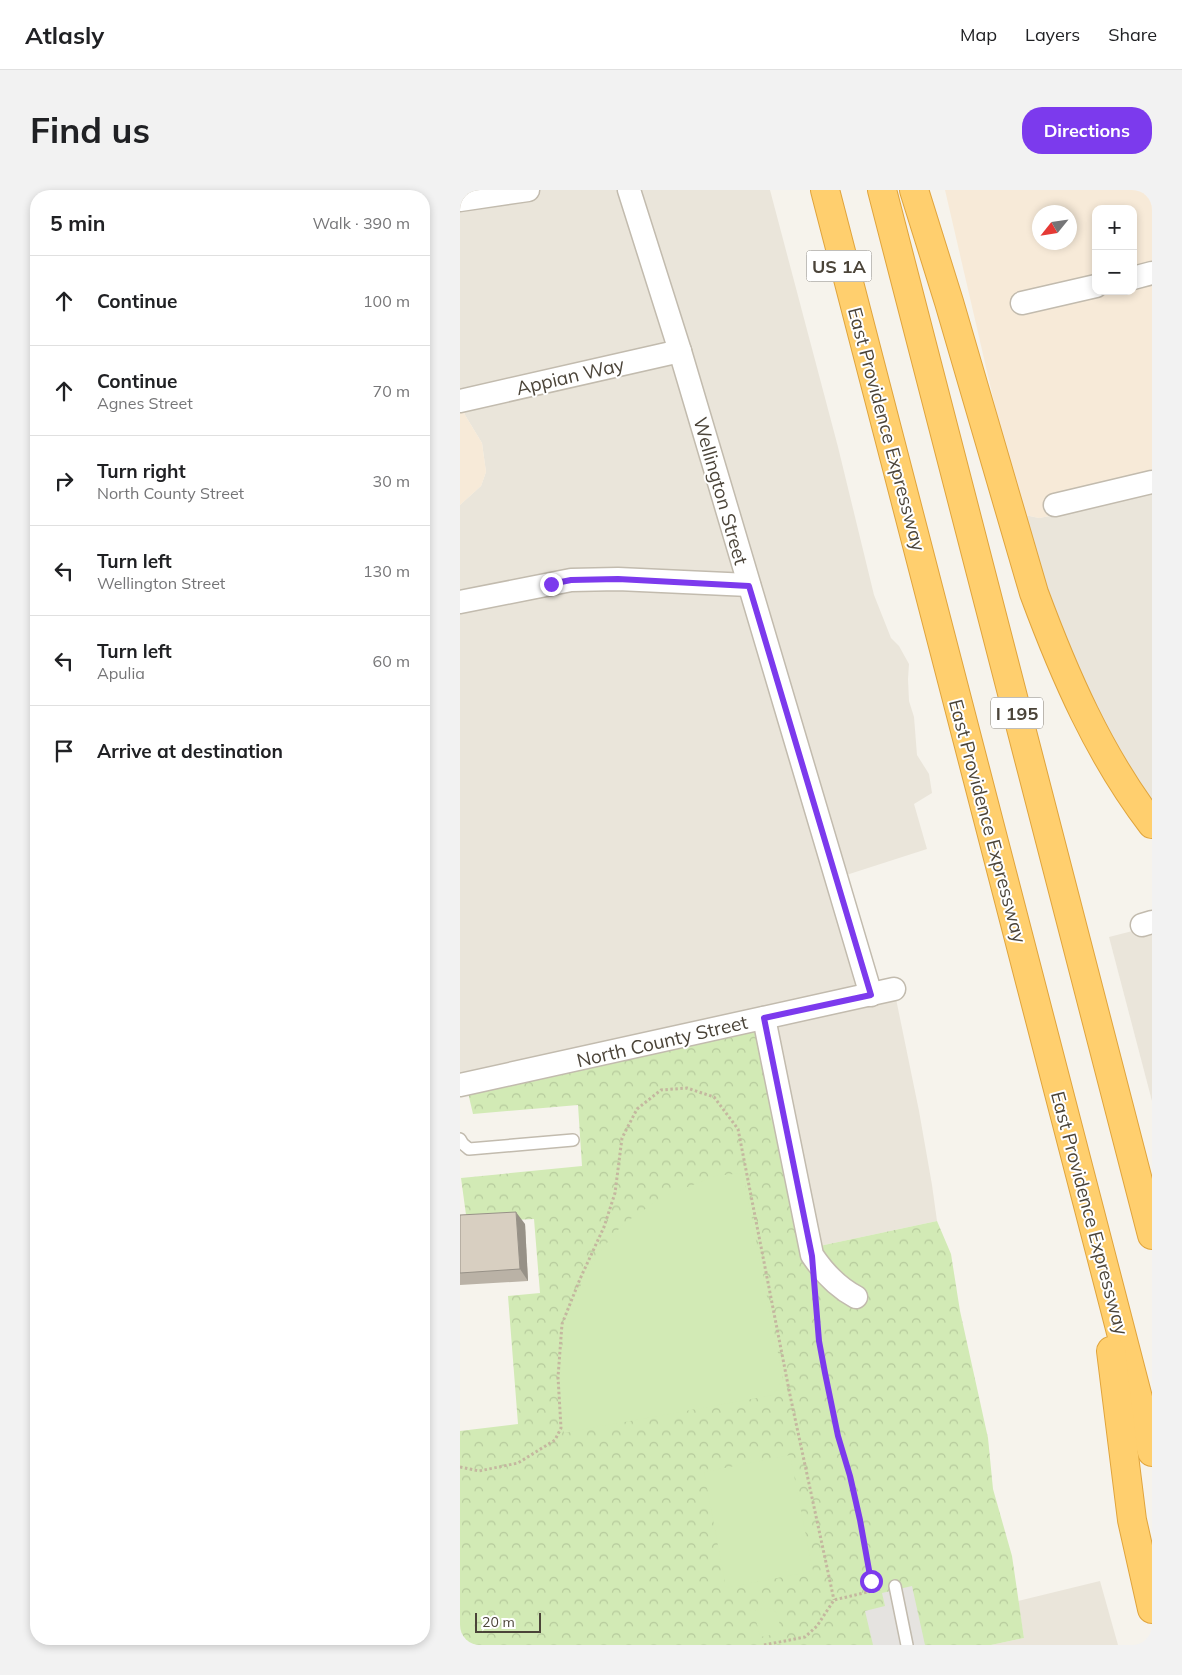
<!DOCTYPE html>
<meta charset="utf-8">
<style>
body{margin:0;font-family:Mulish,sans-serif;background:#f2f2f2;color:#202124}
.controls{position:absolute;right:15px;top:15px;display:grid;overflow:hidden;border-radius:10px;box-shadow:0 2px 8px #0003}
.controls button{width:45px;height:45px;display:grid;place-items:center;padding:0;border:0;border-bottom:1px solid #e0e0e0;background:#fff;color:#202124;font:25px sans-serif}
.compass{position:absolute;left:572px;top:15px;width:45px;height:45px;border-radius:50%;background:#fff;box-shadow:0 2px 8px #0003;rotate:240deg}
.scale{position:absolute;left:15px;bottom:12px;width:66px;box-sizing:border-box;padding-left:5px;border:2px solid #4b4439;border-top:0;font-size:14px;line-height:18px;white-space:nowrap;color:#4b4439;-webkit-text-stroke:4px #fff;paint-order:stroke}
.stop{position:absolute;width:15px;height:15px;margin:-11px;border:4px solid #7c3aed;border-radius:50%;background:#fff}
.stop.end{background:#7c3aed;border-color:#fff;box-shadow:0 1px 5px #0008}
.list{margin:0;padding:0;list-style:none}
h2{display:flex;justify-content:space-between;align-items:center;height:65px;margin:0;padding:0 20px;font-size:21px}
h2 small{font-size:16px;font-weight:400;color:#757577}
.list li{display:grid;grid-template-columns:32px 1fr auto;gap:15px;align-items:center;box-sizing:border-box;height:90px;padding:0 20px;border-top:1px solid #e0e0e0}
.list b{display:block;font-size:19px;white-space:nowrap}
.list p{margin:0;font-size:16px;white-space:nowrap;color:#757577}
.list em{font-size:16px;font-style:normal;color:#757577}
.icon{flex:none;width:28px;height:28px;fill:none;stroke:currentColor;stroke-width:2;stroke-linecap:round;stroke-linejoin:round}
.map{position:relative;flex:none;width:692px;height:1455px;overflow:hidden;border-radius:20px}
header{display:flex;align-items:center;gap:30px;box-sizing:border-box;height:70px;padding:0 25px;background:#fff;border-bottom:1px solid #e0e0e0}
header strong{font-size:24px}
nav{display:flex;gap:28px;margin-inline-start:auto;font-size:18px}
.intro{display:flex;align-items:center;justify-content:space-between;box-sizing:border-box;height:120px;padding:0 30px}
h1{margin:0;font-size:35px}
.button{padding:12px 22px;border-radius:20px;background:#7c3aed;color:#fff;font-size:18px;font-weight:700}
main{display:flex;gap:30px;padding:0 30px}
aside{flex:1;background:#fff;border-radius:20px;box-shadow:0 2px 8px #0003}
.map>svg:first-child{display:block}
</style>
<header>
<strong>Atlasly</strong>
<nav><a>Map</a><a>Layers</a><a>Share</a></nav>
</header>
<div class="intro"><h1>Find us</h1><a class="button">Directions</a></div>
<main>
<aside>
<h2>5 min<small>Walk · 390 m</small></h2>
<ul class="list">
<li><svg class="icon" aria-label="ahead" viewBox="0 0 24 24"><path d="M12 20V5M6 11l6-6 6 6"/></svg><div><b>Continue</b></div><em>100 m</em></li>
<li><svg class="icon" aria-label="ahead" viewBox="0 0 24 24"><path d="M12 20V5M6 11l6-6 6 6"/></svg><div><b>Continue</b><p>Agnes Street</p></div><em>70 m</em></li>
<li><svg class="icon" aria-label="right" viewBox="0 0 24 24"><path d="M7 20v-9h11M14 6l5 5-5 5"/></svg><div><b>Turn right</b><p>North County Street</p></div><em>30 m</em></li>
<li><svg class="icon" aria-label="left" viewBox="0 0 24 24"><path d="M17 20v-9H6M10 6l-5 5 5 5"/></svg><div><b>Turn left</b><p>Wellington Street</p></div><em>130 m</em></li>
<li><svg class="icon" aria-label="left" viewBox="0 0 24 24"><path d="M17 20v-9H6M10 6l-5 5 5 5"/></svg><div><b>Turn left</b><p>Apulia</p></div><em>60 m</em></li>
<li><svg class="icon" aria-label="arrive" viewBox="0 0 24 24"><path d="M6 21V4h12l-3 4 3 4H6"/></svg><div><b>Arrive at destination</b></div></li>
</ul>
</aside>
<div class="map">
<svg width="692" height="1455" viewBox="0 0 692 1455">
<defs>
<pattern id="forest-crowns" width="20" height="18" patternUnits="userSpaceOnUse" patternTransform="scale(1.25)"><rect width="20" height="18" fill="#d2eab5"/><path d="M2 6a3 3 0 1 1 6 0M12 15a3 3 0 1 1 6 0" fill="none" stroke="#b6ca9c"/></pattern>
</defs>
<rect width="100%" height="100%" fill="#f6f3ec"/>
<g fill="#eae5da">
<path d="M0,0H310L378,257L414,405L431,448L439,456L449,474L448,489L449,511L454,527L457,565L469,584L472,603L454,614L467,659L377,688L411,804L434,799L459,921L472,995L477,1031L350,1058L312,829L0,897V315L21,296L26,282L22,253L5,225L1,213H0Z"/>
<path d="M692,294V622L620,499L560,324L579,328L590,326L599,316Z"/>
<path d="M692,736V911L649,747Z"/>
<path d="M640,1391L658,1455H531L564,1448L558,1411Z"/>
</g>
<g fill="#f7ead8" fill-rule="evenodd">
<path d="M485,0H692V294L599,316L590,326L579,328L560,324ZM636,19H673V101H636ZM580,22H610V52H580Z"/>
<path d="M0,213H1L5,225L22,253L26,282L21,296L0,315Z"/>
</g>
<path fill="url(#forest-crowns)" d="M307,828L350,1058L477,1031L491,1064L500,1121L528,1248L533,1299L552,1366L564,1448L531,1455H0V1241L58,1234L48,1106L80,1103L74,1029L7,1032L1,988L122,976L118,915L13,924L6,894Z"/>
<g fill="#d2eab5">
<path d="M283,983L323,1189L313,1205L104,1243L99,1203L105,1125L137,1065L163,1034L203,1007L255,986Z"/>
<path d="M330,1265L353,1381L266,1398L244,1282Z"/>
<path d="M304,1418L313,1419C319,1426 320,1430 319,1439L311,1445L300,1447L294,1421Z"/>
</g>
<path fill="#e5e3e0" d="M452,1396L465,1455H413L405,1421L425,1416L422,1403Z"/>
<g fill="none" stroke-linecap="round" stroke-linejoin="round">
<g stroke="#c2bbae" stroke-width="14">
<g id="lane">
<path d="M0,949L3,954L9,959L113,950"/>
<path d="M435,1396L447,1455"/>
</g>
</g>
<g stroke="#c2bbae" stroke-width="25">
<g id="street">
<path d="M169,0L220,161L411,805"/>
<path d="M0,10L68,0"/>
<path d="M673,88L692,83"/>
<path d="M562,113L636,96"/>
<path d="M0,211L220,161"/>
<path d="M595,315L692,292"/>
<path d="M0,412L111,390L158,389L289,395"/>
<path d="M682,735L692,732"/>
<path d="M304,828L352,1065C364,1083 377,1097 396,1107"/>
<path d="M0,895L434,799"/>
</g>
</g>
<g stroke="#e0a43c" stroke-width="30">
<g id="highway">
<path d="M365,0L692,1262"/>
<path d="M422,0L692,1045"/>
<path d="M454,0L489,112L574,403C604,484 639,565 692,634"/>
<path d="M651,1161L672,1330L692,1419"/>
</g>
</g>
<g stroke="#c4b79f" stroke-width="3" stroke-dasharray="2.5 2.5" stroke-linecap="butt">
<path d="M355,1103L359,1151L365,1183L378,1245L390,1286L400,1330L412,1401L420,1399"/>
<path d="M0,1277L19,1281L58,1273L95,1250L101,1238L98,1187L102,1134L120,1089L144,1037L155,1003L162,948L177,919L201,900L227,898L254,907L278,939L330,1205L374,1410"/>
<path d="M304,1455L345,1447L357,1436L374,1410L412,1401"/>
</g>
<use href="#lane" stroke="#fff" stroke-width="11"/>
<use href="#street" stroke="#fff" stroke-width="22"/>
<use href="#highway" stroke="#ffcf6e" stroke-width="28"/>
</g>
<path fill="#bab2a6" d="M0,1025L65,1034L68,1091L0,1095Z"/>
<path fill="#979187" d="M56,1022L65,1034L68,1091L60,1079Z"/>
<path fill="#d8cfc1" stroke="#979187" d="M56,1022L60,1079L0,1083V1025Z"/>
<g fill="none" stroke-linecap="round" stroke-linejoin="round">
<path stroke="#7c3aed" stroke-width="6" d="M91,394L111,390L158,389L289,396L411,805L304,828L352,1066L359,1151L365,1183L378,1246L390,1286L400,1330L411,1391"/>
</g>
<g text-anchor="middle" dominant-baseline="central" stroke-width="4" stroke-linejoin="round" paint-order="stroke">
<g fill="#fff" stroke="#817c74" stroke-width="1">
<rect x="346.5" y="60.5" width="65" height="31" rx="4"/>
<rect x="531" y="507.5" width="52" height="31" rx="4"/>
</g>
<g font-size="18" font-weight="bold" fill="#4b4439">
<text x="379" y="76">US 1A</text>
<text x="557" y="523">I 195</text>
</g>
<g font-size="19" fill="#4b4439" stroke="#fff">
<text transform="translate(110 186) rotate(-13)">Appian Way</text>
<text transform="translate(427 239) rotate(75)">East Providence Expressway</text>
<text transform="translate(261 301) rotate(74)">Wellington Street</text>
<text transform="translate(528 631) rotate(75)">East Providence Expressway</text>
<text transform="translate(202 851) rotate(-13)">North County Street</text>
<text transform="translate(630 1023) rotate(75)">East Providence Expressway</text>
</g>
</g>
</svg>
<div class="controls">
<button>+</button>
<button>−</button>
</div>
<svg class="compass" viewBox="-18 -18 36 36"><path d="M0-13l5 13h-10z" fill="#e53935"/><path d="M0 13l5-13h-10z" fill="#757577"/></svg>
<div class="scale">20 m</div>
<div class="stop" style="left:411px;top:1391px"></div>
<div class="stop end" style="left:91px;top:394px"></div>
</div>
</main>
